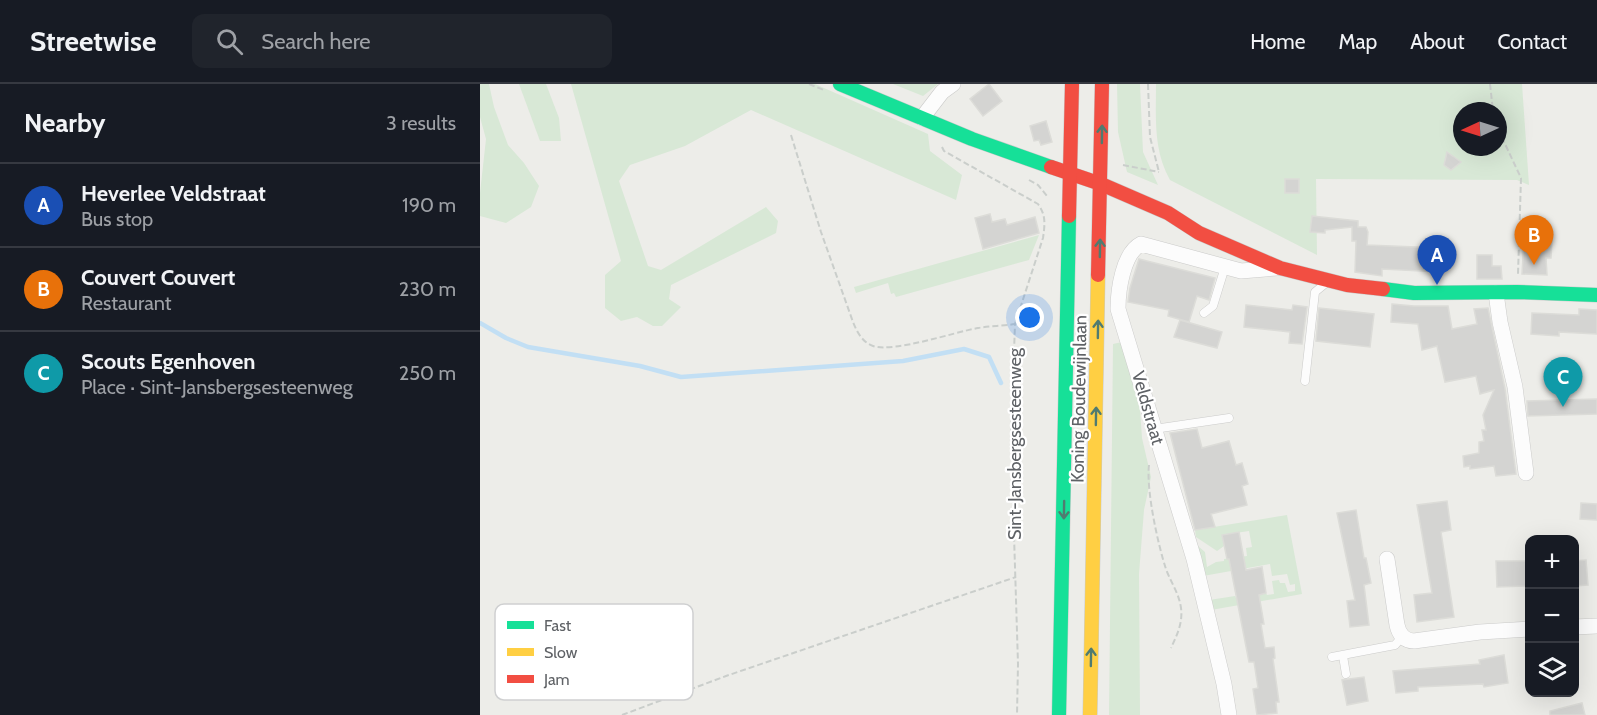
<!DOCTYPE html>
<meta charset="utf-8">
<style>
body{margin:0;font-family:Cabin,sans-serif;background:#20242c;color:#f1f3f6}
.controls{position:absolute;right:18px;bottom:18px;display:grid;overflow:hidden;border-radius:12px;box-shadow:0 6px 24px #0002}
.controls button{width:54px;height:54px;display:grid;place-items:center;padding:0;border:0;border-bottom:2px solid #363941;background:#171b24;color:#f1f3f6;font:30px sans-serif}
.compass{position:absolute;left:973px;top:18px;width:54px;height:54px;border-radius:50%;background:#171b24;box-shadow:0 6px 24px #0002;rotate:266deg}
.you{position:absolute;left:550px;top:234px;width:21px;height:21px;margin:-15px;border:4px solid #fff;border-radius:50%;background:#1a73e8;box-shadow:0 0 0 9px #1a73e833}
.badge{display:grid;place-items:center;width:39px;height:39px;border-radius:50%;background:#db2777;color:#fff;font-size:20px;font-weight:700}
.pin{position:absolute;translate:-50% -50px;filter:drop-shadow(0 2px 3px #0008)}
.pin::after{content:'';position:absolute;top:32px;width:21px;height:18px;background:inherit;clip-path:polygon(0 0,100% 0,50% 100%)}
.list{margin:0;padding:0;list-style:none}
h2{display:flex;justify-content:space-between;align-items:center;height:78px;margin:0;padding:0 24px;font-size:26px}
h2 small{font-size:20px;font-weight:400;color:#9ea1a6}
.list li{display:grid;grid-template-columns:39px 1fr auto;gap:18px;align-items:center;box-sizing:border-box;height:84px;padding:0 24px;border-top:2px solid #363941}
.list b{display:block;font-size:22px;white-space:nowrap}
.list p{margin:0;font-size:20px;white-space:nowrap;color:#9ea1a6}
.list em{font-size:20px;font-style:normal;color:#9ea1a6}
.icon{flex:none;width:33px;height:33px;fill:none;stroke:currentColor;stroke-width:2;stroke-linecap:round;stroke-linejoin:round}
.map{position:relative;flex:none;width:1117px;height:631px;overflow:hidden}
header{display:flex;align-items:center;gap:36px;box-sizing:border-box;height:84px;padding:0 30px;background:#171b24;border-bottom:2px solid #363941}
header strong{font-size:28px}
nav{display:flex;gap:33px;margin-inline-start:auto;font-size:21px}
.search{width:420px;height:54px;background:#20242c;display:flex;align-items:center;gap:15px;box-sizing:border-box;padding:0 21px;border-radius:12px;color:#9ea1a6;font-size:22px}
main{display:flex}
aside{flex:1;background:#171b24}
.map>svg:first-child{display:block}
</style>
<header>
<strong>Streetwise</strong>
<div class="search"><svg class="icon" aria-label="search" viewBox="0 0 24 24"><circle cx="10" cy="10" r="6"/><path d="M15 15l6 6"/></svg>Search here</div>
<nav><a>Home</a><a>Map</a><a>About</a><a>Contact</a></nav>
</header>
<main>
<aside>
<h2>Nearby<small>3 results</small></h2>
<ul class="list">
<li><span class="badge" style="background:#1a4fb4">A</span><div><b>Heverlee Veldstraat</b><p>Bus stop</p></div><em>190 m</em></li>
<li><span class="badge" style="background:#e8710a">B</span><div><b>Couvert Couvert</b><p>Restaurant</p></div><em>230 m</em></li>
<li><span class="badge" style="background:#0f9aa8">C</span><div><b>Scouts Egenhoven</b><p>Place · Sint-Jansbergsesteenweg</p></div><em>250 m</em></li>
</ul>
</aside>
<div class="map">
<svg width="1117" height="631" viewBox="0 0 1117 631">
<rect width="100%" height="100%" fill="#edede9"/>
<g fill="#d8e8d6" fill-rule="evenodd">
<path d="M0,0H9L14,23L28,61L44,79L59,102L51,123L26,139L0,132V109L6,55L0,33Z"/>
<path d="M39,0H66L79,34L81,57H60Z"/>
<path d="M91,0H335L448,50L450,67L482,91L476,116L271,26L205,62L150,81L139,97L168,182L181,186L286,123L298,137L296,149L191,201L189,215L201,223L182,242H173L157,233L141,237L125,224V191L141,177Z"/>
<path d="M413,0H458L443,12Z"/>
<path d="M637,0H660L663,68L678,101L647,88L638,48Z"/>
<path d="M676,0H1042L1049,101L1037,96L836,95L837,171L690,96C673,66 676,33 676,0ZM982,27H1018V63H982Z"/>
<path d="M559,151L549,176L416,213L414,209L411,210L408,199L376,209L374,203Z"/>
<path d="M642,258L659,311L662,354L671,393L664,426L659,490L660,631H629L633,260Z"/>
<path d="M807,431L822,510L731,526L729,516L755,512L756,514L786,509L787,511L794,510L792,497L799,496L800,499H805L808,508L815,507V500L810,501L807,490L792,492L790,480L723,492L718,462L725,468L727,483L736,478L744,477V475L767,472L766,464L772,463L769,447L742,451L744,462L737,467L716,453L715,446Z"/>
</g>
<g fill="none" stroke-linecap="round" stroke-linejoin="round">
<path stroke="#c2dff4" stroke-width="4.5" d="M0,239L26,254L48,263L160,282L201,293L423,277L484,265L509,273L521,299"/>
</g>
<g fill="#d4d4d2" stroke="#dcdcd8" stroke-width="1.5">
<path d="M509,0L522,17L503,32L490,15Z"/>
<path d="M566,37L572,58L561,61L559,56L554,57L550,42Z"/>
<path d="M967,68L981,78L971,86L964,81Z"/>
<rect x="805" y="95" width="14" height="14"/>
<path d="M510,130L512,138L525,135L527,141L555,133L559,149L503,165L495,134Z"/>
<path d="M832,132L878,137V143H886L888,148L887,161L961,164L960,188L902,185V192L875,188L876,157H872V143L845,146V149L830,148Z"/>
<path d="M1044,154L1072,155L1071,174H1066L1067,191L1042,190Z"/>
<path d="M997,171H1012V182H1021L1022,195H997Z"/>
<path d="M659,175L735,194L729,216L717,212L709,238L688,232L689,226L648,218L650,204Z"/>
<path d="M912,220L934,222H968L972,245L997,240L994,225L1008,224L1025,305L1036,390L1016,392L1014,382L990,385V382L984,383L983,372L999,369V358L1004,357L1002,346H1006L1003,331L1014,306L1000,310L996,292L965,298L957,262L942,266L938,240L911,238Z"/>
<path d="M766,221L812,226L813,221L827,223L822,260L809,259L810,248L764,243Z"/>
<path d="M839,224L894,230L890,263L836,257Z"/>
<path d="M1099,225L1117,226V250L1079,248V252L1051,250L1052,229L1099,231Z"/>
<path d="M700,236L742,248L737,264L694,253Z"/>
<path d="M1117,315V330L1048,332L1047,317Z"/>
<path d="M717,345L722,364L749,357L756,381L762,379L768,400L762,402L767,421L731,430L735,443L715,446L690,349Z"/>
<path d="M967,417L971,446L961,448L974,533L937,538L934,511L952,509L937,421Z"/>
<path d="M1101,419L1117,420V436L1100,435Z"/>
<path d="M876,426L884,474H886L891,499L884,501L889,541L870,543L867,517L875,516L857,429Z"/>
<path d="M759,448L766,486L782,483L786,509L779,511L784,540H781L785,564L794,563L795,574L793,575L799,618H796L797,629L777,631L773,605L778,604L774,578H769L749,475H747L742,451Z"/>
<path d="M1106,476L1108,501L1095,502V477Z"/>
<path d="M1016,477H1046V502L1017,503Z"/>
<path d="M1024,571L1028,599L1004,603L1003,600L938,603V607L916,609L913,587L1000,580L999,576Z"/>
<path d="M884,593L888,617L867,621L862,596Z"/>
<path d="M1102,619L1105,631H1070V627Z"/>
</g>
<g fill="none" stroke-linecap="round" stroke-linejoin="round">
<g stroke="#cbcbca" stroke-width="9">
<g id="lane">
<path d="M724,229L733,222L745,183"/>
<path d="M825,297L835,208L846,199"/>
<path d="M674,345L749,334"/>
<path d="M863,572L866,590"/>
<path d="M852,573L915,561L922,553"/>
</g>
</g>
<g stroke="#cbcbca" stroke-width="16">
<g id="street">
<path d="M442,34L462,8L473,0"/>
<path d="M1016,209L1020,238L1035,303L1046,389"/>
<path d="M907,475L917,541C919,550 924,557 934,557L1000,548L1050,545"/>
<path d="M1094,543L1117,542"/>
<path d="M749,631L744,600L714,475L638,225C638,206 643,169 661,160L761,187L797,184"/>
</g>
</g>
<g stroke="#cacbca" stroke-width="15">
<g id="fast">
<path d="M360,0L492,55L571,83"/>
<path d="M903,205L934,209L1037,208L1117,211"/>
<path d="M579,631L589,132"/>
</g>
</g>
<g stroke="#cacbca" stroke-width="15">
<path id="slow" d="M610,631L618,191"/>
</g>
<g stroke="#cacbca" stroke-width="15">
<g id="jam">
<path d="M571,83L621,100L688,129L719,149L800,184L867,201L903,205"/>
<path d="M589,132L592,0"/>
<path d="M618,191L622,0"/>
</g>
</g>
<g stroke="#cacecb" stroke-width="2" stroke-dasharray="6 3" stroke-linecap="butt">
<path d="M329,0L344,6"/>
<path d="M668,0L670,53L679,88"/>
<path d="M1010,0L1013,27"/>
<path d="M1018,45L1041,94L1038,190"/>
<path d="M311,51L341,148L373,238C377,248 382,258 393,262C413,269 475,248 498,244C510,242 523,242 535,240"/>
<path d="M462,63L464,67L558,120C566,131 565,140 563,154L535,240L531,354L538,580L537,631"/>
<path d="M643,81L679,88"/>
<path d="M549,96L558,101L567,112"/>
<path d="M669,381C666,406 678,461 686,485C691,499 699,509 701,524C703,539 697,551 691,564"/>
<path d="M142,631L246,592L536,493"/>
</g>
<use href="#lane" stroke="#fcfcfc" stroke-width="8"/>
<use href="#street" stroke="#fcfcfc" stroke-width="15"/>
<use href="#fast" stroke="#16e098" stroke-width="14"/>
<use href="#slow" stroke="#ffcf43" stroke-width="14"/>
<use href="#jam" stroke="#f24e42" stroke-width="14"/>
</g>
<defs><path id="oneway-shaft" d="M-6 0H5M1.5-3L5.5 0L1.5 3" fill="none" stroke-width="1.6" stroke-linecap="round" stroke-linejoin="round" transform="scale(1.5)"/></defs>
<g stroke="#507b70">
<use href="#oneway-shaft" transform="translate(622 50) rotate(-89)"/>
<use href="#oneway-shaft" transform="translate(620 164) rotate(-89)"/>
<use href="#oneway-shaft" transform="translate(618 245) rotate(-89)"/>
<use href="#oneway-shaft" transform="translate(616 332) rotate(-89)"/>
<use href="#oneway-shaft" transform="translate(584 426) rotate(91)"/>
<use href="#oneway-shaft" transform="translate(611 573) rotate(-89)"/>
</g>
<g text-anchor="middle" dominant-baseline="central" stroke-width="4.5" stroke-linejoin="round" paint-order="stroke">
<g font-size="18" fill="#5f6266" stroke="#fff">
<text transform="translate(599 315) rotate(-89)">Koning Boudewijnlaan</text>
<text transform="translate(668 324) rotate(74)">Veldstraat</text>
<text transform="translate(535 360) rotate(-90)">Sint-Jansbergsesteenweg</text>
</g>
</g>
<rect x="15" y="520" width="198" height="96" rx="9" fill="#fff" stroke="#cfd0d1" stroke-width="1.5"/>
<rect x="27" y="537" width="27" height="8" fill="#16e098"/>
<rect x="27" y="564" width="27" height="8" fill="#ffcf43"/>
<rect x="27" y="591" width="27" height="8" fill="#f24e42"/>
<g font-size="16" fill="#5f6266">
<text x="64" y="547">Fast</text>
<text x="64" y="574">Slow</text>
<text x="64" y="601">Jam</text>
</g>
</svg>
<div class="controls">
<button>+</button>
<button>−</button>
<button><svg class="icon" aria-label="layers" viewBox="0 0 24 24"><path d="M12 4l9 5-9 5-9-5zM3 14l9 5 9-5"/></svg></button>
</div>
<svg class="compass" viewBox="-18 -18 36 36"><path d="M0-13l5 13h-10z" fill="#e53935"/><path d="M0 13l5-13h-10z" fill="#9ea1a6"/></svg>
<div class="you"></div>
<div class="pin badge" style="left:957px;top:201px;background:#1a4fb4">A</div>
<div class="pin badge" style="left:1054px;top:181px;background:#e8710a">B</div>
<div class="pin badge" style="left:1083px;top:323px;background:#0f9aa8">C</div>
</div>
</main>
